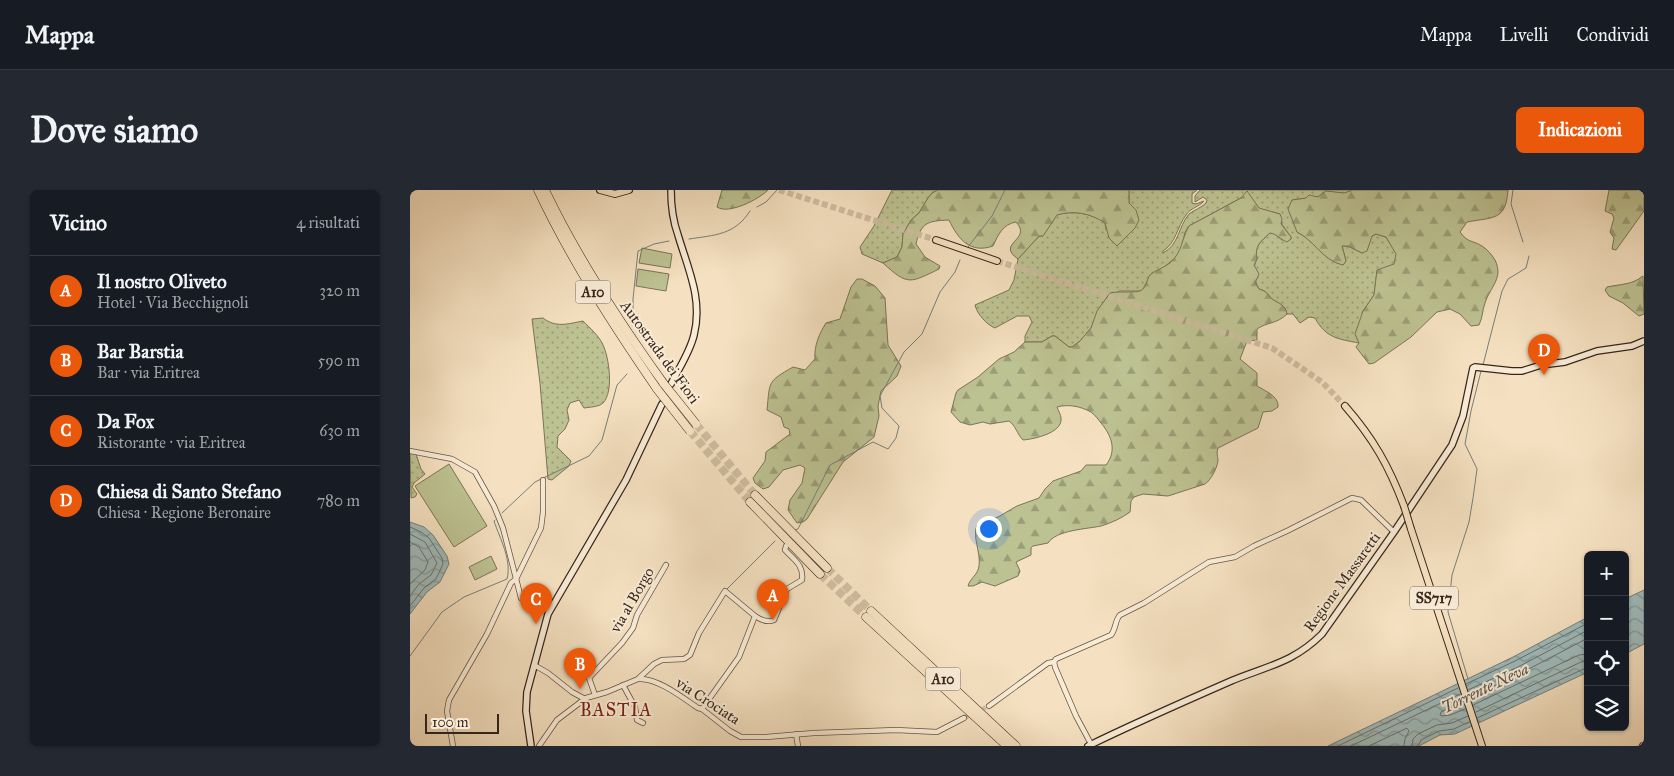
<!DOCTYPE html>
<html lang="it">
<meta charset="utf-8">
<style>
body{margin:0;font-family:"IM FELL Great Primer",serif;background:#242831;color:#f1f3f6}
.controls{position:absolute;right:15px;bottom:15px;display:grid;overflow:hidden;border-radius:8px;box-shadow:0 1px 4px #0004}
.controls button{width:45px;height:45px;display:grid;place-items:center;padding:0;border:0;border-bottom:1px solid #363941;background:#171b24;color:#f1f3f6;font:25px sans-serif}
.scale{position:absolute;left:15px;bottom:12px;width:74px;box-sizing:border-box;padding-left:5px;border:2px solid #39261b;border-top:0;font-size:14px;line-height:18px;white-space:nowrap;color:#39261b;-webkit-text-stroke:4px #f8ecd7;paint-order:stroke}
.you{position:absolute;left:578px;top:338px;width:18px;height:18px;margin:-12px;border:4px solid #fff;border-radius:50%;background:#1a73e8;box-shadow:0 0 0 8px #1a73e833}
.badge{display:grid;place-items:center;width:32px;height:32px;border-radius:50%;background:#ea580c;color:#fff;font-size:16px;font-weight:700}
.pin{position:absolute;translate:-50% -41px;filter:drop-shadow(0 1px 2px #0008)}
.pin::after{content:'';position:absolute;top:26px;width:18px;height:15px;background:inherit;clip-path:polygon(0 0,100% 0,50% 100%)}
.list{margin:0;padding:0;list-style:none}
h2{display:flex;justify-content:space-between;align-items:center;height:65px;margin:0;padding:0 20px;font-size:21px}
h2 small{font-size:16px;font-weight:400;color:#9ea1a6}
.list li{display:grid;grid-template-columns:32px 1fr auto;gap:15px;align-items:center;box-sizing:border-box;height:70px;padding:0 20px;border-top:1px solid #363941}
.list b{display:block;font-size:19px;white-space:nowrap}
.list p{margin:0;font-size:16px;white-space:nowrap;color:#9ea1a6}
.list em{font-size:16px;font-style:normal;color:#9ea1a6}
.icon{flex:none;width:28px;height:28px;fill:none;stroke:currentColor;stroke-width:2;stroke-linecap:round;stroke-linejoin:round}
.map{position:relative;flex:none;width:1234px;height:556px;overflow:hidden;border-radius:8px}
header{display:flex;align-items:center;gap:30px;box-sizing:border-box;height:70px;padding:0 25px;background:#171b24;border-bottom:1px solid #363941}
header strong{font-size:24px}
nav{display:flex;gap:28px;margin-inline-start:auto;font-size:18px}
.intro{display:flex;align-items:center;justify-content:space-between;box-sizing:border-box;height:120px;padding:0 30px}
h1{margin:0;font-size:35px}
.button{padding:12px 22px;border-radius:8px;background:#ea580c;color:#fff;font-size:18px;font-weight:700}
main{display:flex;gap:30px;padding:0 30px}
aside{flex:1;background:#171b24;border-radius:8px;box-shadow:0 1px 4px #0004}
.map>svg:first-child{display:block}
</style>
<header>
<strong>Mappa</strong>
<nav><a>Mappa</a><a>Livelli</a><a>Condividi</a></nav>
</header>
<div class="intro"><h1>Dove siamo</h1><a class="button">Indicazioni</a></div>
<main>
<aside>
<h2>Vicino<small>4 risultati</small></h2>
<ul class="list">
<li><span class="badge">A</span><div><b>Il nostro Oliveto</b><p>Hotel · Via Becchignoli</p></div><em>320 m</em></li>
<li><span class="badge">B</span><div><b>Bar Barstia</b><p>Bar · via Eritrea</p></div><em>590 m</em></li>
<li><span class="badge">C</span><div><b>Da Fox</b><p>Ristorante · via Eritrea</p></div><em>630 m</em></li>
<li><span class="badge">D</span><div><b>Chiesa di Santo Stefano</b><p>Chiesa · Regione Beronaire</p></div><em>780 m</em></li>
</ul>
</aside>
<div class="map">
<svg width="1234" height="556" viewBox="0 0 1234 556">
<defs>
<pattern id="grass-dots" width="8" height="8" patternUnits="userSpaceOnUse" patternTransform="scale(1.25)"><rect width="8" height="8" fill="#bdc292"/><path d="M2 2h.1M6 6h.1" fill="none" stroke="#9b9d76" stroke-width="1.8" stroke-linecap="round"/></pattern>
<pattern id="forest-firs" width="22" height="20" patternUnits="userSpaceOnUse" patternTransform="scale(1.25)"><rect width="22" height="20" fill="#bdc292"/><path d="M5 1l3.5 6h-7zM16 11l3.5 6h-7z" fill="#9b9d76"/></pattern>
<pattern id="water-waves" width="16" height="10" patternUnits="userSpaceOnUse" patternTransform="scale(1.25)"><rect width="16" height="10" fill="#9fbbbc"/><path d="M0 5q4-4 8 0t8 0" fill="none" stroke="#839898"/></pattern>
</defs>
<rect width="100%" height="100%" fill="#f5e1c1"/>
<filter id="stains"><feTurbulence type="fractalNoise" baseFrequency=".004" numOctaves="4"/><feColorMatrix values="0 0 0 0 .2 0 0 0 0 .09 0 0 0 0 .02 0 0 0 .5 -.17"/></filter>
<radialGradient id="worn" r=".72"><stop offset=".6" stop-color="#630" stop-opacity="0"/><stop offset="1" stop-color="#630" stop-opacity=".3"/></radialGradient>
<g fill="url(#grass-dots)" stroke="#7b7456">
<path d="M482,0H528L522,3L518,8L509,23L501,30L493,44L492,57L487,67L473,73L452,64L450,57L464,36Z"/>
<path d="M719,0H787L782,4V13L786,14L794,11C789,17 780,18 776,25C767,37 766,53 753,61V63C769,55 768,37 779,24C784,20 791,18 796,13L797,10L793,7L785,12V6L790,0H943L934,4L916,1L908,7L882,10L887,42C904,50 913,70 933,75L936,71L932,56H938L952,63L962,46L966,44L976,47L987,64L985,74L967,81L964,105L953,121L949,153C928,149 916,148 905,128L899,127L890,133L883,124H877C875,114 869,114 862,109C856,103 858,102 849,99C844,90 842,78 847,69C844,56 851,51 860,43L865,44L872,50L881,49V47L871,33L870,24L849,19L831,8L779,36L775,42L771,60L765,68L753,78L741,84L733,99L731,101H709L693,112L681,138L670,151L662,157H659L645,146H642L632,152H615V146L622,132L619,126H607L585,138C577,135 567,124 565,115L599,100L604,90L608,69L629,46H633L646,25C663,20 680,23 695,32L696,40L726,20L719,13Z"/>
<path d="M133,128C146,138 157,134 173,131C179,137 190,147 193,155C199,167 204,202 193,213C189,217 180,217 174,218L169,210L160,213L157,220L159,230L155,239L148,246L147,257L161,271L159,276L142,290L138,289L130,193L122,129Z"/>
<path d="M0,263L6,264L11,279L15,284L4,293L2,297L7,304L5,307L1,308Z"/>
</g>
<g fill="url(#forest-firs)" stroke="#7b7456">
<path d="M312,0H358C349,9 319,25 307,17Z"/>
<path d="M528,0H719V13L726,20L729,30L725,38L707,56L699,48L695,33C680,23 663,20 647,25L633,46H629L608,69C585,53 623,50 606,32C593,34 588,45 583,56C560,64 548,49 539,30C518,31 511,32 506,54L515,67L530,76L529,79C500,93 498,96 473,73L487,67L492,57L493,44L501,30L509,23L518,8L522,3Z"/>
<path d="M943,0H1098C1096,31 1083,27 1057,32L1050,42C1058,53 1062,50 1072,56C1077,59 1082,65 1085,70C1094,88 1080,97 1075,113C1072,121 1073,127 1069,135L1061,136L1050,124L1040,119L1027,122L1001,147L964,173L959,174L946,157L949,153L945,144L953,121L964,105L967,80L984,74L986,64L976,47L966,44L962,46L957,61L952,63L938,56H932L936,71L933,75C913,71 904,50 887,42L878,19L882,10L896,8L899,5L908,7L916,1L934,3Z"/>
<path d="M1199,0H1234V21L1206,60L1202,59L1204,48L1200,42L1204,28L1202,24L1195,21Z"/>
<path d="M837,1L849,18L870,24L872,29L871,34L881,47V49L877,52C870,49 867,44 860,43C851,51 844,56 847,69L844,75L849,84L845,93L849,99C858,102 856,103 862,109C869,114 875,114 877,124C867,134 857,132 847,139V150L837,151L830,169L847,183V196C855,201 869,206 868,217L862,221L853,222L848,238L808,258C806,264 808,266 808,271C807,278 801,290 795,294L758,306L733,304L724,307L721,311L720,322C712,328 701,333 691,336C677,339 646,340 638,353L623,356L621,358V365L606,372L610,381L608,386L585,396L572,392L563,396H558C560,388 568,385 569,376C571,362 562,347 567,335L588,327L607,316L629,308L635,299L643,291L671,281L676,275H696C707,261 702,246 691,233C688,229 685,225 681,222C670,216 658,214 647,217C648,220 651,225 651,228C653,243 624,249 613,250C607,244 606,236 599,231L580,234L573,232L560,235L550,232L541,222L546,203L548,200L568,187L589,169L604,162L615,152H632L642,146H645L659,157H662L670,151L681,138L687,121L700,103C708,101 724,103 730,101C737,98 736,90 740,85C745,80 754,78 760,73C773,61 771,50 779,36L831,8Z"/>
<path d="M1233,86L1234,124L1229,126L1213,113L1199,106L1195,100L1197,97C1211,94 1222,95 1233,86Z"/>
<path d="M447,89H452L465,96L475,108L478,155L491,176L487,186L471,201L468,216L469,226L464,247L433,272L397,329L393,332L387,333L378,320L380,310L392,293L395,278L390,275L373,280L359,297L353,299L345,293L343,288L355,271L356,262L380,244L379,239L374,237L371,227L357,220C360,191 357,192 383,177L395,180L405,169C404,156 409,144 416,133L430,129L441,97Z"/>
</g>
<g fill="#bdc292" stroke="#7b7456">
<path d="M232,58L262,64L260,78L229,73Z"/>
<path d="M228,79L259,84L256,101L226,96Z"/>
<path d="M39,274L77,336L44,357L5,296Z"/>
<path d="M81,366L87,379L65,390L59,377Z"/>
</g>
<g fill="url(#water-waves)" stroke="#767f7c">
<path d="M0,332L14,337L23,345L37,366L39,374L30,392L17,402L0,424Z"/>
<path d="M1234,400V454L1215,464V409Z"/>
<path d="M1178,427V482L1045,544L1030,545L1009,556H918L1103,467Z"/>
</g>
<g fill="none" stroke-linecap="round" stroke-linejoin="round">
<g stroke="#6c706c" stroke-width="1">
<path d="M0,337L11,342L19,348L32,368L33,374L26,389L14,398L0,416"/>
<path d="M0,344L15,352L27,373L21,385L9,394L0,406"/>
<path d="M0,352L9,357L18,372L15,380L0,394"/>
<path d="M1056,494L1105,471L1178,433"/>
<path d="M1058,500L1108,477L1178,440"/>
<path d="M1061,507L1111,483L1178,448"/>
<path d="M1053,511L1031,522L1030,525L1032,526L1040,525L1055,519"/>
<path d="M1063,515L1169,465L1178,464"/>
<path d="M1066,522L1171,472L1178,471"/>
<path d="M1067,528L1178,477"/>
<path d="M928,556L1048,498"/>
<path d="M941,556L1050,504"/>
<path d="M959,556L997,538L999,541L995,549L994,556"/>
<path d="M1002,556L1003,549L1008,544L1027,535L1042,533L1058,526"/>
<path d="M1008,556L1011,550L1029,541L1044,539L1059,532"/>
</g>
<g stroke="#767f7c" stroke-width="1">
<path d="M1103,0L1101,14L1113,52"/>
<path d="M347,17L356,12L367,0"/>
<path d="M279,49C305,45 325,45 340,21"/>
<path d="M558,57L582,26L595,0"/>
<path d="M241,158L242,156L223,120V109L228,61L244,54L259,51"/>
<path d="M1073,175L1092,101L1098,89L1116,78L1119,66"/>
<path d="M92,323L125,292L179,266L192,250L207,195L217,184"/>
<path d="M385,340L388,339L420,275L463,252L478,259L486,248L489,236L472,218L470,206L494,162L512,144L530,102L545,82L550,70"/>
<path d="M317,399L365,351"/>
<path d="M0,466L32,422L54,407L97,389C102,370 90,349 84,331L85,330"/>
<path d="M1058,489L1038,422L1042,385L1059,332L1063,308L1067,279L1055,254L1061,221L1071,181"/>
</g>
<path stroke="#cfbca0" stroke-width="4.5" stroke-dasharray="4.5 2" stroke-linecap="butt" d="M554,528L579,516"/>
<g stroke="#cfbca0" stroke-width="6" stroke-dasharray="6 3" stroke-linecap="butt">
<path d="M369,0L526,50"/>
<path d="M587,71L862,158L912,192L935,216"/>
</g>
<g stroke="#cfbca0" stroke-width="8" stroke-dasharray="8 4" stroke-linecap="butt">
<path d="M286,234L345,305"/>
<path d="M280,241L340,312"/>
<path d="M417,378L461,421"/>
<path d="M410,384L456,427"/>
</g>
<g stroke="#685544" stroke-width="6">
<g id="street">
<path d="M0,261L42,269L65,282L84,316L93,338L111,408L115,411L140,418"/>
<path d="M345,426C351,430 357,433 364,430L377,399L392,390C394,375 384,370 375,360L376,356"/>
<path d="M124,475L138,483L162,502L175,509"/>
<path d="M229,489C248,488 273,508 288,518L292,519L320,541L331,547H356L404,543L486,540L527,542L554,528"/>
<path d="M213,495L225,517L227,530L233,533"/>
<path d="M185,505L179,488L212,453L223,438L227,425L256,375"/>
<path d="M579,516L638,473L644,472"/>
<path d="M386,544L388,556"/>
<path d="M681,554L666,526L645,477L644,472L646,469L701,445C706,439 705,430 710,425L734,413L799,372L825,367L844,356L879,340L942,308L951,310L984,342"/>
<path d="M43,556L37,521L39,510L77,444L101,393L106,389L131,338L133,322V290"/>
<path d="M129,556L147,530L176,508L197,502L228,489L244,474L252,470L274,469L280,465L289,443L315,401L345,426L329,467L292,519"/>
</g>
</g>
<g stroke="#39261b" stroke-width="8">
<g id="secondary">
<path d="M261,0C261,15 263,31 268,45C278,79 293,109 284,145C280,162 269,178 261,194"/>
<path d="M121,556L116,521L117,502L138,424L216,290L252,214"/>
<path d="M678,556C725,533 773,512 821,491C857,476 883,473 912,444L984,342L1042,255L1053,226L1063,178L1065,177L1102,181H1112L1131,175L1155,172L1187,161L1222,156L1234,151"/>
</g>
</g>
<g stroke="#39261b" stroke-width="8">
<g id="primary">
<path d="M190,0L205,4L219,0"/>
<path d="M526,50L587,71"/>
<path d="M935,216C963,248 979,276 994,316"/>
<path d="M1001,339L1072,556"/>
<path d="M1233,556H1234"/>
</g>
</g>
<g stroke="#39261b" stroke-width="9">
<g id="highway">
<path d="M128,0C161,70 203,135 247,199"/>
<path d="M135,0C168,69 210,133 254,194"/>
<path d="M345,305L417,378"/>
<path d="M340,312L410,384"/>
<path d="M461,421L606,556"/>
<path d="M456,427L597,556"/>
</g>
</g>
<use href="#street" stroke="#f8ecd7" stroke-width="4.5"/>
<use href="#secondary" stroke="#f8ecd7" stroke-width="5.5"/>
<use href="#primary" stroke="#f5e1c1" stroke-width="6"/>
<use href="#highway" stroke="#f5e1c1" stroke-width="8"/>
<g stroke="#39261b" stroke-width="8" stroke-linecap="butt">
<path id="primary-bridge" d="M994,316L1001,339"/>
</g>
<g stroke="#39261b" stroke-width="9" stroke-linecap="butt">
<g id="highway-bridge">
<path d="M254,194L286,234"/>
<path d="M247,199L280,241"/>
</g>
</g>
<use href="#primary-bridge" stroke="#f5e1c1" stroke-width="6"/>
<use href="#highway-bridge" stroke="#f5e1c1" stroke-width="8"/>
</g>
<g text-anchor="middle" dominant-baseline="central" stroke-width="4" stroke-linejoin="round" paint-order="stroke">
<g fill="#f8ecd7" stroke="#726153" stroke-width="1">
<rect x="165.5" y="90.5" width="35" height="23" rx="4"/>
<rect x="1000" y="396.5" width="48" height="23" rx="4"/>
<rect x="515.5" y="477.5" width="35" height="23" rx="4"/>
</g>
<g font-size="14" font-weight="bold" fill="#39261b">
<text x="183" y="102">A10</text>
<text x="1024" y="408">SS717</text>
<text x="533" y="489">A10</text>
</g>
<g font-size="15" fill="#39261b" stroke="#f8ecd7">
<text transform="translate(250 162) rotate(54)">Autostrada dei Fiori</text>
<text transform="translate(932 392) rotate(-54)">Regione Massaretti</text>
<text transform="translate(222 410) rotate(-60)">via al Borgo</text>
<text transform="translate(298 511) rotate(33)">via Crociata</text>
</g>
<g font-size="16" font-style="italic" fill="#58534b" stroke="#f8ecd7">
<text transform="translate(1075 498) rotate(-26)">Torrente Neva</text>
</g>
<g font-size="18" letter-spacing="1" fill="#7a1f14" stroke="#f8ecd7">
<text x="206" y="520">BASTIA</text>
</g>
</g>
<rect width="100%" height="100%" filter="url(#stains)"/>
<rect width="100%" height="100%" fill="url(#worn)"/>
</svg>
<div class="controls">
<button>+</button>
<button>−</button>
<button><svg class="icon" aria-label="locate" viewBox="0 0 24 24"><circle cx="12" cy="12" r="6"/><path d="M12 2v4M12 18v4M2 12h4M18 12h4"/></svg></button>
<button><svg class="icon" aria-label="layers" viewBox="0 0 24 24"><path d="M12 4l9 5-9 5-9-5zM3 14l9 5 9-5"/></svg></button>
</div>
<div class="scale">100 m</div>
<div class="you"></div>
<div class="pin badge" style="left:363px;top:430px">A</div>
<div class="pin badge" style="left:170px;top:499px">B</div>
<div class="pin badge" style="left:126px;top:434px">C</div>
<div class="pin badge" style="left:1134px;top:185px">D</div>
</div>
</main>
